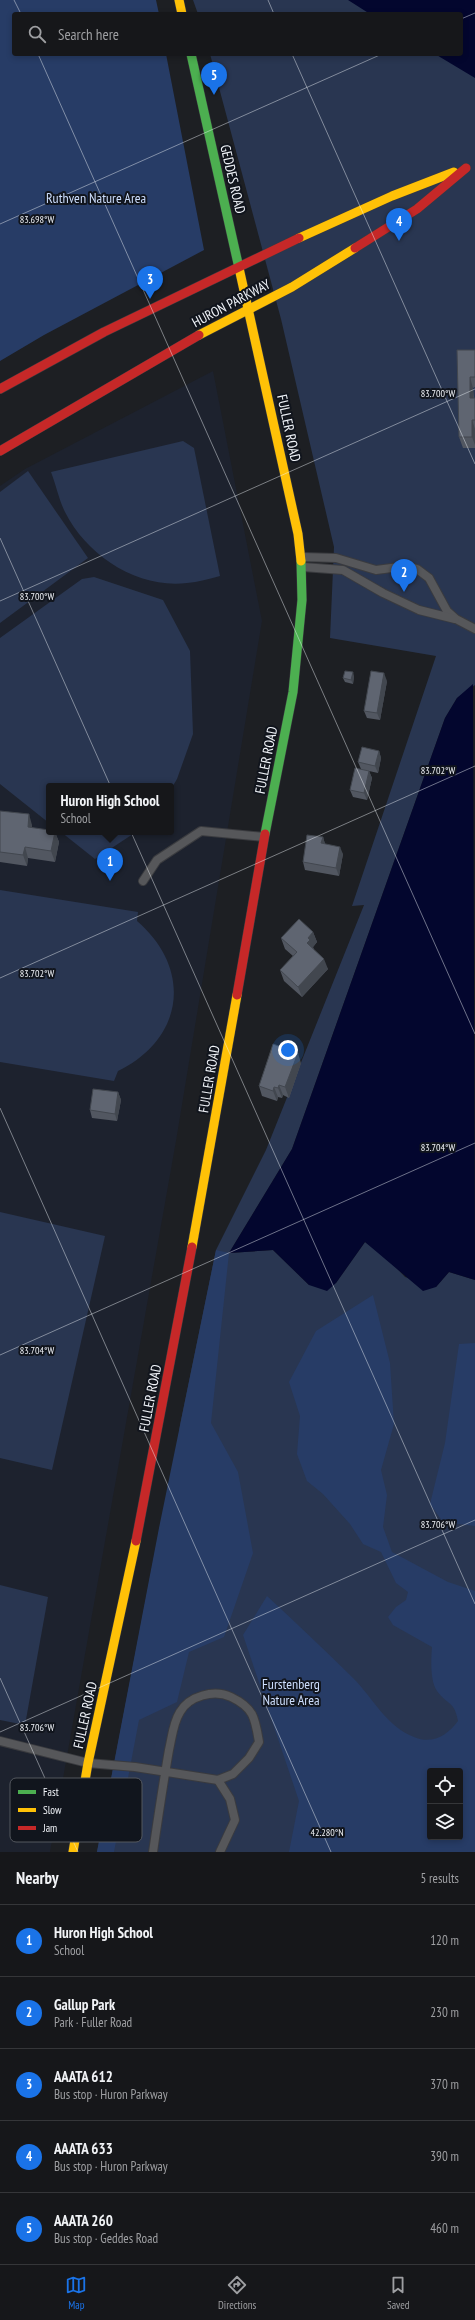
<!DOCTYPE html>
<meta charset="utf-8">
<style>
body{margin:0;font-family:"PT Sans Narrow",sans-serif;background:#232427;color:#f1f3f6}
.controls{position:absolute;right:12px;bottom:12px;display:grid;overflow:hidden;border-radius:4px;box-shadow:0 2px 6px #0003}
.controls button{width:36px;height:36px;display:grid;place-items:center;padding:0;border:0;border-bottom:1px solid #353639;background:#16171a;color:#f1f3f6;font:20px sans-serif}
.you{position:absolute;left:288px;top:1050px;width:14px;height:14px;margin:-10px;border:3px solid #fff;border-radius:50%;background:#1a73e8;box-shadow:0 0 0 6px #1a73e833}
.badge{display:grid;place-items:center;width:26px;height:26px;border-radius:50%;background:#1a73e8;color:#fff;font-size:13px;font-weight:700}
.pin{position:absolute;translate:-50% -33px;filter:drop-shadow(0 1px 2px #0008)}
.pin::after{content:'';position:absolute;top:21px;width:14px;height:12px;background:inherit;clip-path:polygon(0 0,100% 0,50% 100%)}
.popup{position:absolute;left:46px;top:783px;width:128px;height:52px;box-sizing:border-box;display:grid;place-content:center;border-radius:4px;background:#16171a;filter:drop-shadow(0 1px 3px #0005);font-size:13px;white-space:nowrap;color:#9e9fa2}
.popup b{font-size:15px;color:#f1f3f6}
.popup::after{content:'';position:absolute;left:50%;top:100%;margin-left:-8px;border:8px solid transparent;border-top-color:#16171a}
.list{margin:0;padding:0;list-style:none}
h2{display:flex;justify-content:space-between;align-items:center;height:52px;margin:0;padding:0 16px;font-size:17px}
h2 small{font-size:13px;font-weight:400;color:#9e9fa2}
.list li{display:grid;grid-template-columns:26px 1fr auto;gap:12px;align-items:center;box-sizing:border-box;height:72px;padding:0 16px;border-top:1px solid #353639}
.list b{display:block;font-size:15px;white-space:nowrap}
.list p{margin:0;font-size:13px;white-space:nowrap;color:#9e9fa2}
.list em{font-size:13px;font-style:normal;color:#9e9fa2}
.icon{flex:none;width:22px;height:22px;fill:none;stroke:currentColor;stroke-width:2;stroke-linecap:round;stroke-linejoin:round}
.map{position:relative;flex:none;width:475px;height:1852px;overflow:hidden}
.search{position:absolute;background:#16171a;box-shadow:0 2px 6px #0003;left:12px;right:12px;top:12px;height:44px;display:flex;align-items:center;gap:10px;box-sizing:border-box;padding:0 14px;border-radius:4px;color:#9e9fa2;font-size:15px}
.sheet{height:412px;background:#16171a}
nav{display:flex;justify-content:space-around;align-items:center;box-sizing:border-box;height:56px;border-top:1px solid #353639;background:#16171a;font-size:11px;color:#9e9fa2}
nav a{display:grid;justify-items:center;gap:2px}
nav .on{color:#1a73e8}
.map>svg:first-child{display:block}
</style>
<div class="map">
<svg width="475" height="1852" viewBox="0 0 475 1852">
<rect width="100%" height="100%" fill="#1d1f23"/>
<path fill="#1d222e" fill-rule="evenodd" d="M213,371L262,621L176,1141L50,1852H0V486L25,469ZM49,786H171V832H49Z"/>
<g fill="#293651" fill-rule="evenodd">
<path d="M193,0H475V685L457,698L445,718L292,1149L229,1253L273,1250L309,1285L336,1283L365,1242L387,1258L405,1277L436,1287L449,1272L475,1280V1852H97L160,1526L223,1546L176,1456L180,1425L216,1250L266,1150L364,905L352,906L436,656L330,638L334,547L281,319L210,54H461V14H198ZM430,1771H460V1837H430Z"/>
<path d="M183,441L194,448L220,576C209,579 198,582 187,583C138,589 87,556 65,512C59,500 56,485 51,472Z"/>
<path d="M28,471L88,558L0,623V492Z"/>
<path d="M94,577L163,600L190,651L193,734L177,779L171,789V786H49V823L0,784V638L82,579Z"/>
<path d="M61,832H136L95,859Z"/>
<path d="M0,890L138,912L137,921C193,969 184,1039 118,1071L114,1081L0,1062Z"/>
<path d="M0,1212L105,1236L52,1470L0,1458Z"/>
<path d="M0,1585L48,1597L25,1725L0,1720Z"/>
</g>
<g fill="#273c66" fill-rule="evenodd">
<path d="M0,0H156L159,14H14V54H166L204,250L44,335L0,361Z"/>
<path d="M216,1250L229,1253L211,1423L238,1472L253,1553L224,1637L189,1652L177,1702L139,1720L114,1852H97L159,1528Z"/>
<path d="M373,1295L390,1363L394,1424L381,1470L387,1495L383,1527L392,1552L448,1582L475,1591V1852H289L299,1801L243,1635L267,1596C296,1623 325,1650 353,1678C373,1698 386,1726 414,1737C432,1745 448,1735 458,1721C454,1700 448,1706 437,1691C430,1681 431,1659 432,1647L393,1625L388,1617L396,1607L406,1600L408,1592L396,1583L381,1552L363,1544L350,1524L323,1494L307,1481L297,1454L300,1416L289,1382L316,1331ZM430,1771H460V1837H430Z"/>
<path d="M475,1343V1526L443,1522L430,1504L445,1443L459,1344Z"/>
</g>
<g fill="#03062e">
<path d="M348,0H475V78L435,54H461V14H370Z"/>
<path d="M473,684L475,1280L449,1272L436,1287L423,1291L365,1242L336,1283L327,1291L309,1285L273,1250L229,1253L292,1149L445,718L457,698Z"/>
</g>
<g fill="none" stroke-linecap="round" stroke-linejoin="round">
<g stroke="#3a3b3f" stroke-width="10">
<g id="lane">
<path d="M302,557L336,558L376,570L407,566L417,569L429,578L447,611L456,619L475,629"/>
<path d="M303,567L343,570L383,593L419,610L455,619"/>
<path d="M143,881L157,860L201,831L264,837"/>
<path d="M0,1741L88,1763L135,1767L218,1780L233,1774L249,1758L259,1742C255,1718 254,1708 231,1697C214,1689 189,1696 180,1712C173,1723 172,1737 169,1750C163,1784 158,1818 153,1852"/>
<path d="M218,1780L230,1799L235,1820L220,1852"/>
</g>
</g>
<g stroke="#3a3b3f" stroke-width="10">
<g id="fast">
<path d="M191,54L239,268"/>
<path d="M265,834L293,692L302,600L301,561"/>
</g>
</g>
<g stroke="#3a3b3f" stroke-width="10">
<g id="slow">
<path d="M179,0L182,14"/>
<path d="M299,238L392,196L454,172"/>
<path d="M239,268L298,534L301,561"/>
<path d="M199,335L292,287L355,248"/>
<path d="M192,1247L237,995"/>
<path d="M73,1852L88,1763L136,1541"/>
</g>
</g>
<g stroke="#3a3b3f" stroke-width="10">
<g id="jam">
<path d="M355,248L417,209L466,168"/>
<path d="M0,389L104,332L299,238"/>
<path d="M0,451L199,335"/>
<path d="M237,995L265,834"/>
<path d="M136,1541L192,1247"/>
</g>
</g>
<use href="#lane" stroke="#56575a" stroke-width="8"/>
<use href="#fast" stroke="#4caf50" stroke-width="9"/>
<use href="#slow" stroke="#ffc107" stroke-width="9"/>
<use href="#jam" stroke="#c62828" stroke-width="9"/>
</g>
<g fill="#525761">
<path d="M475,350V387L473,388L474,398H475V448H463L459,437Z"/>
<path d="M354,676L353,684L345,682L343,678Z"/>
<path d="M387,681L380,720L367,718L364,711Z"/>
<path d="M379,751L381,758L378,773L369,771L372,778L367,800L353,797L350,790L361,769L358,762Z"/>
<path d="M0,811L32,825V828L49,832H55L59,842L55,862L28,858L27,866L0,862Z"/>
<path d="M323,837L325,844L343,854L339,876L305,870L303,862Z"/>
<path d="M313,932L317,942L313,947L314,950L328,969L302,997L284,981L280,970L293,956L285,949L281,938Z"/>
<path d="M301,1063L289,1098L283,1095L282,1098L278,1097L277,1101L262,1096L259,1086Z"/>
<path d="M118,1092L121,1100L117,1121L92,1118L90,1110Z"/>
</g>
<g fill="#42474f">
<path d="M470,377L473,388L474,409L470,398Z"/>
<path d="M472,420L475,429V445L472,437Z"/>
<path d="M353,672L354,676L353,684L351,680Z"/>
<path d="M384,673L387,681L380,720L377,713Z"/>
<path d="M379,751L381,758L378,773L375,766Z"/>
<path d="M369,771L372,778L367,800L364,793Z"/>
<path d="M29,814L32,825L31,838L28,827Z"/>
<path d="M55,832L59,842L55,862L51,851Z"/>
<path d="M323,837L325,844L321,843Z"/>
<path d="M25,847L28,858L27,866L23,855Z"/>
<path d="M340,847L343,854L339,876L336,868Z"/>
<path d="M313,932L317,942L313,947L314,950L307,943L308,938Z"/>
<path d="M324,959L328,969L302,997L298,987Z"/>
<path d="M298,1053L301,1063L289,1098L285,1087Z"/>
<path d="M279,1085L283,1095L282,1098L278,1088Z"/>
<path d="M274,1087L278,1097L277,1101L273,1091Z"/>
<path d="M118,1092L121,1100L117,1121L115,1114Z"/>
</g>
<g fill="#5f6571" stroke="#42474f">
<path d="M457,350H475V377H470V398H475V420H472V437H459Z"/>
<path d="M345,671L353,672L351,680L343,678Z"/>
<path d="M371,671L384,673L377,713L364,711Z"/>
<path d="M362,747L379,751L375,766L358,762Z"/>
<path d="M355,768L369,771L364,793L350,790Z"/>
<path d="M0,811L29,814L28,827L49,830V832H55L51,851L25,847L23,855L0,852Z"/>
<path d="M307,835L323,837L321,843L340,847L336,868L303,862Z"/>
<path d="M299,919L313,932L308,938L310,940L307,943L324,959L298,987L280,970L297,952L281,938Z"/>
<path d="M273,1044L298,1053L285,1087L279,1085L278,1088L274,1087L273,1091L259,1086Z"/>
<path d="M93,1089L118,1092L115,1114L90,1110Z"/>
</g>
<path fill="none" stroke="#f0f3f8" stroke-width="1" stroke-opacity="0.45" d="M14,0L21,14M268,0L274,14M461,19L475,13M38,54L475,1034M292,54L475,464M0,224L382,54M0,538L475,1604M0,601L475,389M0,978L475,766M0,1108L331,1852M0,1355L475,1143M0,1678L78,1852M0,1732L475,1520"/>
<g text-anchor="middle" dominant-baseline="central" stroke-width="4" stroke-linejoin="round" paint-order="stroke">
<g font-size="14" fill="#f0f3f8" stroke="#11151d">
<text transform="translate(233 179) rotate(77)">GEDDES ROAD</text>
<text transform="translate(231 303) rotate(-28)">HURON PARKWAY</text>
<text transform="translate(289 428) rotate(78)">FULLER ROAD</text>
<text transform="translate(266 760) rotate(-79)">FULLER ROAD</text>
<text transform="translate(209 1079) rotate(-80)">FULLER ROAD</text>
<text transform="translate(150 1398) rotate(-79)">FULLER ROAD</text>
<text transform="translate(85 1715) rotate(-78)">FULLER ROAD</text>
</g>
<g font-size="14" fill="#cddefd" stroke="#11151d">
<text x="96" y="198">Ruthven Nature Area</text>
<text x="291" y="1684">Furstenberg<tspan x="291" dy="16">Nature Area</tspan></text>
</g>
</g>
<rect x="10" y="1778" width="132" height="64" rx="6" fill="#11151d" stroke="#54585f" stroke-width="1"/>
<rect x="18" y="1790" width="18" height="4" fill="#4caf50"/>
<rect x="18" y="1808" width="18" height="4" fill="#ffc107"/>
<rect x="18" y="1826" width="18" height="4" fill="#c62828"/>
<g font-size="11" fill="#f0f3f8">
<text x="43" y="1796">Fast</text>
<text x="43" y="1814">Slow</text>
<text x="43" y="1832">Jam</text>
</g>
<g font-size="10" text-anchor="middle" fill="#f0f3f8" stroke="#11151d" stroke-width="4" stroke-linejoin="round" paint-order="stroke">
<text x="37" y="223">83.698°W</text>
<text x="438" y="397">83.700°W</text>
<text x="37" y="600">83.700°W</text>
<text x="438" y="774">83.702°W</text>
<text x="37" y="977">83.702°W</text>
<text x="438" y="1151">83.704°W</text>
<text x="37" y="1354">83.704°W</text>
<text x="438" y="1528">83.706°W</text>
<text x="37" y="1731">83.706°W</text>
<text x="327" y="1836">42.280°N</text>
</g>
</svg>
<div class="controls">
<button><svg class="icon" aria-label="locate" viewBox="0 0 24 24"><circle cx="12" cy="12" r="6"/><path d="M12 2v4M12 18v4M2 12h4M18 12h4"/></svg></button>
<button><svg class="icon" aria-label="layers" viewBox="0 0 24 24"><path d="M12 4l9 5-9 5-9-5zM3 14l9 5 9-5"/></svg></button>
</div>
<div class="you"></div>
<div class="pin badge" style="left:110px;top:881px">1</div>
<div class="popup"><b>Huron High School</b>School</div>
<div class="pin badge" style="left:404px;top:592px">2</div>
<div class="pin badge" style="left:150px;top:299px">3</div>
<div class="pin badge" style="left:399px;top:241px">4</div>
<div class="pin badge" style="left:214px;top:95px">5</div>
<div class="search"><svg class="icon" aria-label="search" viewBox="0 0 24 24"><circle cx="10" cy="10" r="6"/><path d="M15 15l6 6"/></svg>Search here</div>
</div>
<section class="sheet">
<h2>Nearby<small>5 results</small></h2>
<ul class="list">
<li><span class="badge">1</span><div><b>Huron High School</b><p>School</p></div><em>120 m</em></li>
<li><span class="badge">2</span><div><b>Gallup Park</b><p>Park · Fuller Road</p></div><em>230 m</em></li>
<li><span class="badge">3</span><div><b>AAATA 612</b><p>Bus stop · Huron Parkway</p></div><em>370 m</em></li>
<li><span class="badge">4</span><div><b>AAATA 633</b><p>Bus stop · Huron Parkway</p></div><em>390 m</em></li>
<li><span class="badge">5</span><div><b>AAATA 260</b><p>Bus stop · Geddes Road</p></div><em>460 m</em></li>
</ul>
</section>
<nav>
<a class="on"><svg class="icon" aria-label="map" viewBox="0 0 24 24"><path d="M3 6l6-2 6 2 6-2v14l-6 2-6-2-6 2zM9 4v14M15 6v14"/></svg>Map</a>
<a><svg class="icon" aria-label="directions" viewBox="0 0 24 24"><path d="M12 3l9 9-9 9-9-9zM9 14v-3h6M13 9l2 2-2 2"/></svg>Directions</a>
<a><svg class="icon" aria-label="saved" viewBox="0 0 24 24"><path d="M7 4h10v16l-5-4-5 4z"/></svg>Saved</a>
</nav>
